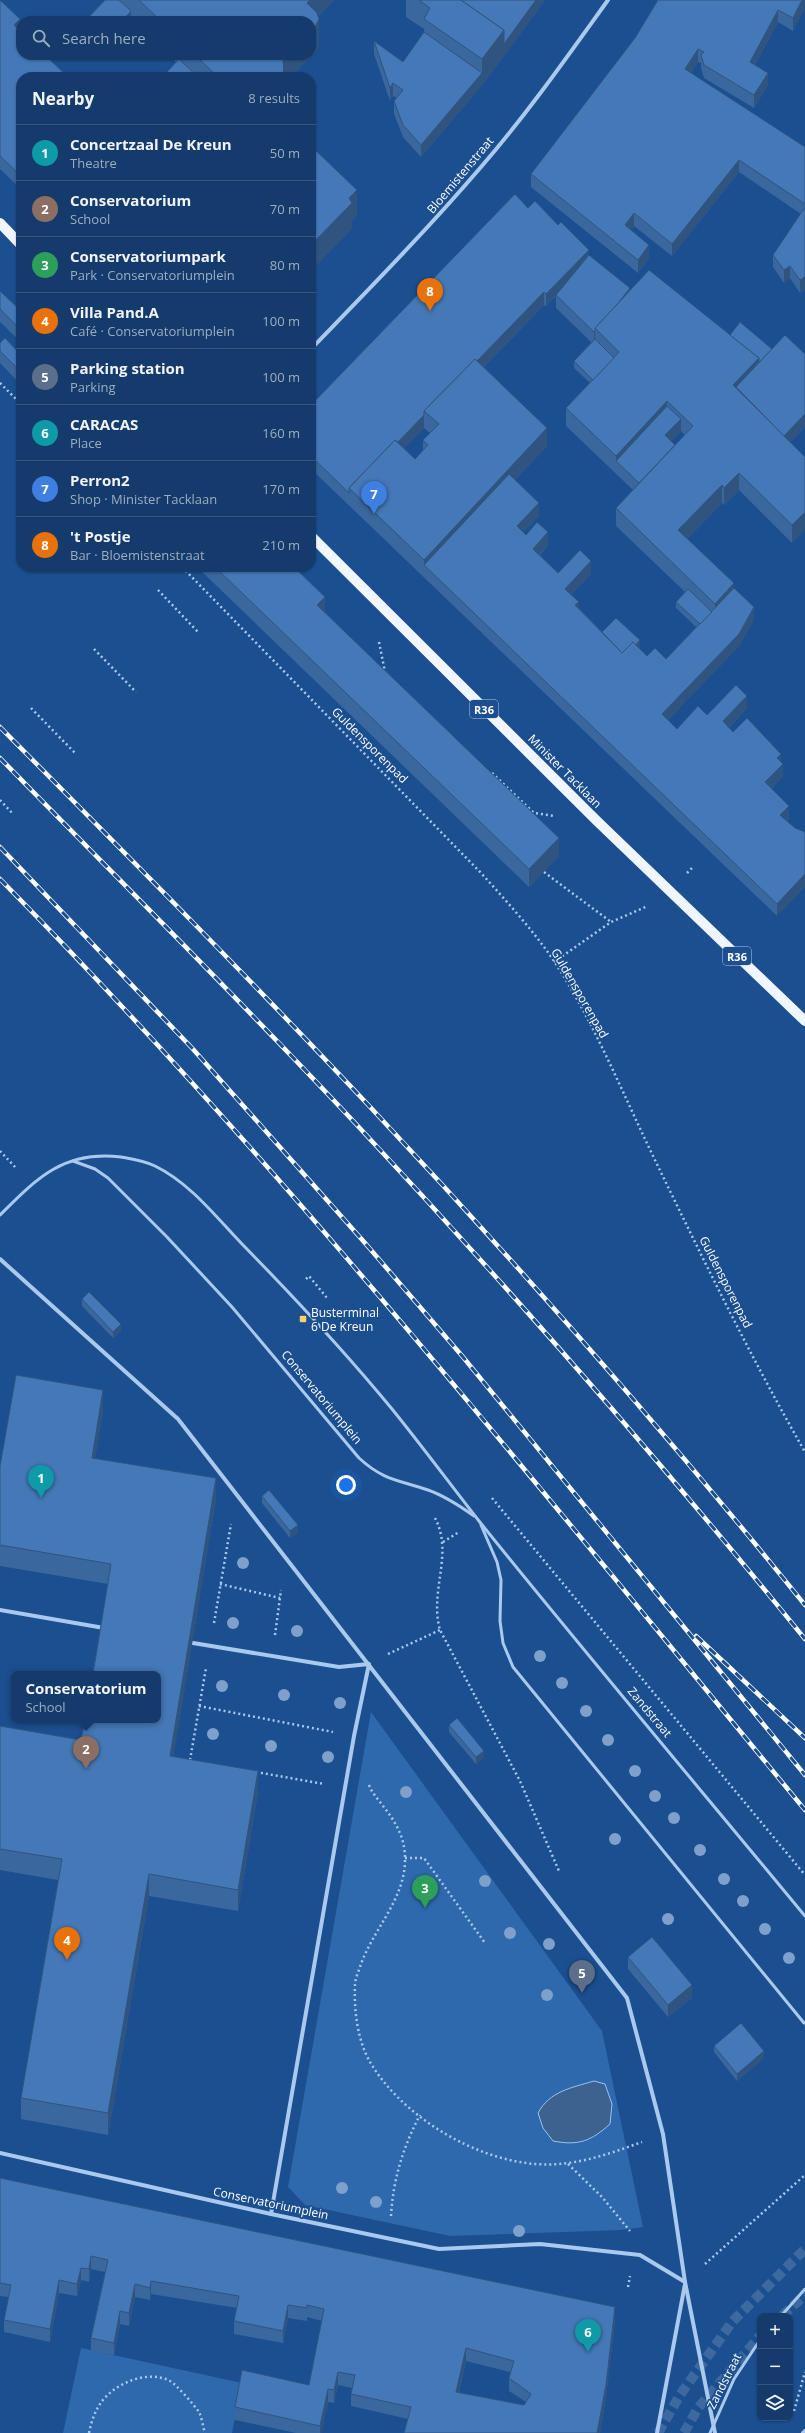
<!DOCTYPE html>
<meta charset="utf-8">
<style>
body{margin:0;font-family:"Open Sans",sans-serif;background:#1d4271;color:#f1f3f6}
.controls{position:absolute;right:12px;bottom:12px;display:grid;overflow:hidden;border-radius:8px;box-shadow:0 1px 3px #0004}
.controls button{width:36px;height:36px;display:grid;place-items:center;padding:0;border:0;border-bottom:1px solid #33557e;background:#143b6b;color:#f1f3f6;font:20px sans-serif}
.you{position:absolute;left:346px;top:1485px;width:14px;height:14px;margin:-10px;border:3px solid #fff;border-radius:50%;background:#1a73e8;box-shadow:0 0 0 6px #1a73e833}
.badge{display:grid;place-items:center;width:26px;height:26px;border-radius:50%;background:#8c9099;color:#fff;font-size:13px;font-weight:700}
.pin{position:absolute;translate:-50% -33px;filter:drop-shadow(0 1px 2px #0008)}
.pin::after{content:'';position:absolute;top:21px;width:14px;height:12px;background:inherit;clip-path:polygon(0 0,100% 0,50% 100%)}
.popup{position:absolute;left:11px;top:1671px;width:150px;height:52px;box-sizing:border-box;display:grid;place-content:center;border-radius:8px;background:#143b6b;filter:drop-shadow(0 1px 3px #0005);font-size:13px;white-space:nowrap;color:#9dadc1}
.popup b{font-size:15px;color:#f1f3f6}
.popup::after{content:'';position:absolute;left:50%;top:100%;margin-left:-8px;border:8px solid transparent;border-top-color:#143b6b}
.list{margin:0;padding:0;list-style:none}
h2{display:flex;justify-content:space-between;align-items:center;height:52px;margin:0;padding:0 16px;font-size:17px}
h2 small{font-size:13px;font-weight:400;color:#9dadc1}
.list li{display:grid;grid-template-columns:26px 1fr auto;gap:12px;align-items:center;box-sizing:border-box;height:56px;padding:0 16px;border-top:1px solid #33557e}
.list b{display:block;font-size:15px;white-space:nowrap}
.list p{margin:0;font-size:13px;white-space:nowrap;color:#9dadc1}
.list em{font-size:13px;font-style:normal;color:#9dadc1}
.icon{flex:none;width:22px;height:22px;fill:none;stroke:currentColor;stroke-width:2;stroke-linecap:round;stroke-linejoin:round}
.map{position:relative;flex:none;width:805px;height:2433px;overflow:hidden}
.search{position:absolute;background:#143b6b;box-shadow:0 1px 3px #0004;left:16px;top:16px;width:300px;height:44px;display:flex;align-items:center;gap:10px;box-sizing:border-box;padding:0 14px;border-radius:16px;color:#9dadc1;font-size:15px}
.panel{position:absolute;background:#143b6b;box-shadow:0 1px 3px #0004;left:16px;top:72px;width:300px;height:500px;border-radius:16px}
.map>svg:first-child{display:block}
</style>
<div class="map">
<svg width="805" height="2433" viewBox="0 0 805 2433">
<rect width="100%" height="100%" fill="#1b4f8f"/>
<g fill="#2e69ad">
<path d="M371,1712L602,2031L643,2227L621,2230L450,2236L305,2205L288,2187Z"/>
<path d="M81,2348L242,2383L232,2433H63Z"/>
</g>
<path fill="#3c6290" stroke="#9cc4f0" d="M594,2081L605,2084L612,2104L610,2124C591,2141 579,2146 553,2141L543,2128L538,2113C550,2091 571,2088 594,2081Z"/>
<g fill="none" stroke-linecap="round" stroke-linejoin="round">
<g stroke="#3d69a0" stroke-width="10" stroke-dasharray="10 5" stroke-linecap="butt">
<path d="M782,2316L805,2295"/>
<path d="M658,2433L680,2395L732,2322L805,2249"/>
<path d="M684,2433L698,2408L760,2336"/>
</g>
<g stroke="#a9c9ee" stroke-width="2.5" stroke-dasharray="2 3" stroke-linecap="butt">
<path d="M0,383L21,404"/>
<path d="M182,567L482,874C507,902 533,930 554,961C594,1022 622,1092 654,1158C702,1257 750,1356 805,1452"/>
<path d="M158,590L198,632"/>
<path d="M379,642L385,672"/>
<path d="M94,649L136,692"/>
<path d="M31,708L76,754"/>
<path d="M492,773L534,813L555,816"/>
<path d="M0,800L13,814"/>
<path d="M544,872L611,922"/>
<path d="M687,873L692,868"/>
<path d="M554,962L611,922L648,906"/>
<path d="M0,1151L17,1169"/>
<path d="M306,1279L309,1276L327,1298"/>
<path d="M492,1498L805,1875"/>
<path d="M435,1518C454,1554 429,1591 440,1630L520,1781L559,1871"/>
<path d="M443,1542L459,1532"/>
<path d="M220,1584L280,1598"/>
<path d="M214,1623L231,1524"/>
<path d="M275,1635L281,1590"/>
<path d="M388,1654L440,1630"/>
<path d="M199,1706L333,1732"/>
<path d="M190,1760L206,1668"/>
<path d="M256,1772L324,1784"/>
<path d="M369,1785C372,1793 378,1799 383,1806C395,1821 405,1837 405,1858C406,1899 372,1930 360,1967C358,1973 355,1979 355,1985C354,2010 357,2039 370,2062C402,2116 473,2159 535,2164C573,2167 606,2155 642,2142"/>
<path d="M405,1858H424L485,1943"/>
<path d="M568,2164L602,2197L630,2231"/>
<path d="M391,2216C393,2180 403,2147 420,2115"/>
<path d="M705,2264L805,2175"/>
<path d="M628,2287L630,2276"/>
<path d="M794,2411L805,2372"/>
<path d="M89,2433C91,2423 94,2413 100,2404C113,2384 147,2369 170,2381C177,2385 194,2405 199,2412C202,2418 203,2427 205,2433"/>
</g>
<g stroke="#a9c9ee" stroke-width="3">
<path d="M73,1161L95,1169L108,1178L167,1237L232,1307L359,1458C384,1481 399,1480 428,1490C445,1496 460,1506 474,1516"/>
<path d="M0,1215C37,1178 64,1150 121,1157C132,1159 145,1161 155,1166C190,1183 216,1217 242,1244C294,1297 345,1352 392,1409C422,1446 450,1484 479,1521C586,1654 696,1784 805,1916"/>
<path d="M481,1525L497,1562L501,1580L500,1621L503,1643L513,1667L804,2023"/>
<path d="M781,2316L805,2289"/>
<path d="M710,2433L734,2379L760,2340"/>
</g>
<g stroke="#a9c9ee" stroke-width="4">
<path d="M311,349C369,289 427,230 481,167C527,114 567,57 608,0"/>
<path d="M0,1259L178,1419L627,1998L663,2134L685,2282L715,2433"/>
<path d="M0,1610L104,1628"/>
<path d="M193,1643L339,1667L369,1664L354,1736L271,2214"/>
<path d="M0,2153L271,2214L439,2249L540,2244L640,2255L685,2282"/>
<path d="M657,2433L685,2284"/>
<path d="M803,2433L805,2431"/>
</g>
<g stroke="#f0f6ff" stroke-width="10">
<path d="M0,223L21,245"/>
<path d="M311,536L597,821L805,1021"/>
</g>
<g stroke="#fff" stroke-width="4.5">
<g id="rail">
<path d="M0,727C125,853 250,979 372,1109C522,1269 667,1434 805,1605"/>
<path d="M0,758C119,880 239,999 356,1124C511,1290 661,1462 805,1639"/>
<path d="M0,847L192,1048L365,1243L463,1357L805,1775"/>
<path d="M0,879C288,1171 544,1494 805,1810"/>
<path d="M696,1636L805,1738"/>
</g>
</g>
<use href="#rail" stroke="#1b4f8f" stroke-width="3" stroke-dasharray="9" stroke-linecap="butt"/>
</g>
<g fill="#7ea0ca">
<circle cx="243" cy="1563" r="6"/>
<circle cx="233" cy="1623" r="6"/>
<circle cx="297" cy="1631" r="6"/>
<circle cx="540" cy="1656" r="6"/>
<circle cx="562" cy="1683" r="6"/>
<circle cx="222" cy="1686" r="6"/>
<circle cx="284" cy="1695" r="6"/>
<circle cx="340" cy="1703" r="6"/>
<circle cx="586" cy="1711" r="6"/>
<circle cx="213" cy="1734" r="6"/>
<circle cx="608" cy="1740" r="6"/>
<circle cx="271" cy="1746" r="6"/>
<circle cx="328" cy="1757" r="6"/>
<circle cx="635" cy="1771" r="6"/>
<circle cx="406" cy="1792" r="6"/>
<circle cx="655" cy="1796" r="6"/>
<circle cx="674" cy="1818" r="6"/>
<circle cx="615" cy="1839" r="6"/>
<circle cx="700" cy="1850" r="6"/>
<circle cx="724" cy="1879" r="6"/>
<circle cx="485" cy="1881" r="6"/>
<circle cx="743" cy="1901" r="6"/>
<circle cx="668" cy="1919" r="6"/>
<circle cx="765" cy="1929" r="6"/>
<circle cx="510" cy="1933" r="6"/>
<circle cx="549" cy="1944" r="6"/>
<circle cx="789" cy="1958" r="6"/>
<circle cx="547" cy="1995" r="6"/>
<circle cx="342" cy="2188" r="6"/>
<circle cx="376" cy="2202" r="6"/>
<circle cx="519" cy="2231" r="6"/>
</g>
<g fill="#3a679d" fill-rule="evenodd">
<path d="M0,0L20,31L21,77V189L0,169Z"/>
<path d="M105,0H334L318,17L319,45L316,51L291,77H166V73L176,62L169,55H311V21H134L131,18Z"/>
<path d="M406,0H545L504,56L482,85L421,157L403,137L394,114V101L397,98L393,96L390,101L374,54V41L403,62L424,32V29L406,17Z"/>
<path d="M805,0V7L793,31L778,22L755,65L768,85L754,108L704,78L701,68V63L698,62L691,73L805,147V290L800,293L790,278L784,283L773,267V255L801,214L739,172L672,256L634,226L631,230L649,258L638,273L531,187V174L635,38Z"/>
<path d="M528,208L589,256L630,291L730,335L772,349L805,354V427L790,442L805,457L792,543L739,490L724,505L722,503L687,539L734,588L754,620L739,646L668,720L677,729L707,715L747,708L729,728L733,732L781,761L783,776L772,788L789,818L787,821L777,916L311,469V405ZM556,296V308L592,343L574,361V368L590,383L566,408V426L633,490L616,508V526L685,592L676,602V608L696,627L666,659L647,656L639,648L640,647L602,632L579,608L571,595L591,574L558,573L540,555L548,545L526,535L523,532L539,516L515,480L547,446L484,367L544,305L546,306ZM424,428L430,433L423,440V450L415,459L404,448ZM681,431L685,435L675,445L671,441Z"/>
<path d="M0,291L21,311V342L0,322Z"/>
<path d="M0,343L21,355V385L0,363Z"/>
<path d="M197,567H294L325,612L559,856L529,887Z"/>
<path d="M82,1299L121,1331L113,1338L82,1306Z"/>
<path d="M103,1411L95,1458L216,1499L173,1757L258,1792L238,1911L149,1896L108,2135L21,2119V2098L58,1880L0,1870V1726L81,1740L108,1584L0,1566V1466Z"/>
<path d="M262,1496L298,1532L290,1538L262,1503Z"/>
<path d="M449,1725L484,1757L476,1764L449,1732Z"/>
<path d="M628,1957L692,1998L668,2017L628,1969Z"/>
<path d="M714,2046L764,2058L737,2081L714,2052Z"/>
<path d="M0,2178L615,2320L606,2397L600,2433H404L408,2419L351,2406V2394L352,2388L338,2385L334,2403L328,2402L321,2433H296L235,2420V2407L309,2385L322,2321L307,2317V2321L288,2318L283,2343L234,2334V2321L237,2308L151,2294L150,2300L135,2297L129,2326L120,2324L114,2355L91,2351V2338L105,2272L91,2269L89,2282L81,2280L77,2296L59,2293L50,2342L4,2332V2320L9,2297L0,2296ZM466,2361L510,2372L509,2378V2391L526,2402L524,2405L459,2393Z"/>
</g>
<g fill="#305480">
<path d="M310,0H334L311,25L307,3Z"/>
<path d="M536,0H545L504,56L482,85L421,157V145L482,73V59L504,30Z"/>
<path d="M802,0H805V7L793,31V18Z"/>
<path d="M778,10V22L750,75V62Z"/>
<path d="M131,11V18L128,21H122Z"/>
<path d="M20,19V32L14,25Z"/>
<path d="M319,19V45L316,51L291,77H283V59L287,55H311V30Z"/>
<path d="M698,49V62L685,81V69Z"/>
<path d="M768,73V85L754,108V95Z"/>
<path d="M393,83V96L390,101V88Z"/>
<path d="M739,160V172L672,256V244Z"/>
<path d="M357,190V216L352,221V229L311,271V245L349,198Z"/>
<path d="M634,213V226L625,238V225Z"/>
<path d="M649,245V258L638,273V260Z"/>
<path d="M589,250V263L546,306V294Z"/>
<path d="M790,266V278L784,283V270Z"/>
<path d="M805,277V290L800,293V280Z"/>
<path d="M630,288V301L596,330Z"/>
<path d="M544,292V305L433,419L426,413Z"/>
<path d="M595,331V344L594,345V332Z"/>
<path d="M759,358V375L739,396L733,385Z"/>
<path d="M667,401V419L616,461V473V456Z"/>
<path d="M805,414V427L782,451V438Z"/>
<path d="M424,415V428L357,496L351,490Z"/>
<path d="M681,419V431L665,448V435Z"/>
<path d="M547,428V446L430,571L424,565V560Z"/>
<path d="M739,473V490L724,505V488Z"/>
<path d="M722,485V503L678,548V530Z"/>
<path d="M539,503V516L517,538V526Z"/>
<path d="M805,512V530L792,543V525Z"/>
<path d="M548,532V545L533,561V549Z"/>
<path d="M591,561V574L565,601V589Z"/>
<path d="M734,583V601L715,615V604Z"/>
<path d="M325,597V614L317,605Z"/>
<path d="M579,602V614L575,605Z"/>
<path d="M754,607V620L739,646L662,727V714Z"/>
<path d="M640,640V647L622,665V659Z"/>
<path d="M747,696V708L723,734V721Z"/>
<path d="M781,754V766L783,764V776L765,795V782L777,758Z"/>
<path d="M789,806V818L780,827V815Z"/>
<path d="M559,838V856L529,887V869Z"/>
<path d="M805,874V887L777,916V904Z"/>
<path d="M121,1324V1331L113,1338V1332Z"/>
<path d="M103,1390V1411L92,1479V1458Z"/>
<path d="M216,1478V1499L170,1778V1756Z"/>
<path d="M298,1525V1532L290,1538V1531Z"/>
<path d="M484,1751V1757L476,1764V1757Z"/>
<path d="M258,1771V1792L238,1911V1890Z"/>
<path d="M149,1874V1896L108,2135V2113Z"/>
<path d="M692,1985V1998L668,2017V2005Z"/>
<path d="M764,2051V2058L737,2081V2074Z"/>
<path d="M91,2256V2269L89,2282V2269Z"/>
<path d="M81,2268V2280L77,2296V2284Z"/>
<path d="M59,2280V2293L50,2342V2329Z"/>
<path d="M151,2281V2294L150,2300V2288Z"/>
<path d="M135,2284V2297L129,2326V2313Z"/>
<path d="M288,2305V2318L283,2343V2331Z"/>
<path d="M615,2307V2320L606,2397L600,2433H597Z"/>
<path d="M120,2311V2324L114,2355V2343Z"/>
<path d="M466,2348V2361L456,2405V2392Z"/>
<path d="M338,2372V2385L334,2403V2390Z"/>
<path d="M328,2389V2402L321,2433H320V2426Z"/>
</g>
<g fill="#4478b7" stroke="#305480" fill-rule="evenodd">
<path d="M0,0L20,19L14,25L21,32V55H45L68,77H21V176L0,156Z"/>
<path d="M105,0H119L131,11L122,21H85Z"/>
<path d="M139,0H310L307,3L317,13L319,19L316,25L311,30V21H161Z"/>
<path d="M419,0H461L504,30L482,59L424,19L430,8Z"/>
<path d="M461,0H536L504,44V30Z"/>
<path d="M658,0H802L793,18L778,10L750,62L768,73L754,95L704,65L701,55L704,52L698,49L685,69L805,147V204L739,160L672,244L634,213L625,225L649,245L638,260L531,174L635,38Z"/>
<path d="M424,32L482,73L421,145L403,125L394,101L403,90L393,83L390,88L374,41L403,62Z"/>
<path d="M195,55H287L283,59L284,77H218Z"/>
<path d="M179,59L198,77H170L166,73Z"/>
<path d="M311,146L357,190L349,198L352,203L311,245Z"/>
<path d="M515,194L528,208L535,201L558,225L561,222L589,250L546,294L544,292L477,361L475,359L424,411V415L398,442L395,440L349,488V493L311,456V405Z"/>
<path d="M805,207V277L800,280L790,266L784,270L773,255Z"/>
<path d="M589,255L630,288L615,307L595,328V331L594,332L556,295Z"/>
<path d="M649,270L759,358L733,385L805,457V512L792,525L739,473L724,488L722,485L678,530L734,583L715,604L616,508L693,426L667,401L616,456L566,408L619,352L595,328Z"/>
<path d="M0,291L21,311V330L0,309Z"/>
<path d="M740,322L772,349L759,363V358L730,335Z"/>
<path d="M785,335L805,354V414L784,436L736,387Z"/>
<path d="M5,338L21,355V372L0,351V343Z"/>
<path d="M595,339L614,358L593,380L574,361Z"/>
<path d="M475,359L547,428L424,560L349,488L395,440L415,459L428,445L423,440L439,424L424,411Z"/>
<path d="M667,406L681,419L665,435L675,445L639,483L616,461Z"/>
<path d="M509,474L539,503L517,526L526,535L537,522L548,532L533,549L558,573L580,550L591,561L565,589L579,602L575,605L622,653L633,642L647,656L655,648L666,659L734,588L754,607L739,634L662,714L677,729L698,706L707,715L736,685L747,696L723,721L733,732L747,718L781,754L777,758L783,764L765,782L789,806L780,815L795,828L805,832V874L777,904L424,565Z"/>
<path d="M215,567H294L325,597L317,605L559,838L529,869Z"/>
<path d="M688,589L712,612L700,624L676,602Z"/>
<path d="M616,618L640,640L636,645L633,642L622,653L602,632Z"/>
<path d="M89,1292L121,1324L113,1332L82,1299Z"/>
<path d="M16,1375L103,1390L92,1458L216,1478L170,1756L258,1771L238,1890L149,1874L108,2113L21,2098L62,1859L0,1849V1726L81,1740L85,1720H158V1674H93L111,1564L0,1545V1466Z"/>
<path d="M269,1490L298,1525L290,1531L262,1496Z"/>
<path d="M457,1718L484,1751L476,1757L449,1725Z"/>
<path d="M652,1937L692,1985L668,2005L628,1957Z"/>
<path d="M741,2023L764,2051L737,2074L714,2046Z"/>
<path d="M0,2178L615,2307L606,2385L597,2433H404L411,2407L351,2394L355,2375L338,2372L334,2390L328,2389L320,2426L235,2407L242,2370L309,2385L324,2309L307,2305V2308L288,2305L283,2331L234,2321L239,2296L151,2281L150,2288L135,2284L129,2313L120,2311L114,2343L91,2338L108,2260L91,2256L89,2269L81,2268L77,2284L59,2280L50,2329L4,2320L11,2285L0,2283ZM466,2348L514,2361L509,2378L531,2394L524,2405L456,2392Z"/>
</g>
<rect fill="#ffd166" stroke="#1b4f8f" stroke-width="1.5" x="299" y="1315" width="8" height="8" rx="2"/>
<g text-anchor="middle" dominant-baseline="central" stroke-width="3.5" stroke-linejoin="round" paint-order="stroke">
<g fill="#1b4f8f" stroke="#bbcadd" stroke-width="1">
<rect x="470" y="700" width="28" height="18" rx="3"/>
<rect x="723" y="947" width="28" height="18" rx="3"/>
</g>
<g font-size="11" font-weight="bold" fill="#fff">
<text x="484" y="709">R36</text>
<text x="737" y="956">R36</text>
</g>
<g font-size="12" fill="#fff" stroke="#1b4f8f">
<text transform="translate(460 175) rotate(-50)">Bloemistenstraat</text>
<text transform="translate(370 745) rotate(45)">Guldensporenpad</text>
<text transform="translate(565 771) rotate(45)">Minister Tacklaan</text>
<text transform="translate(580 993) rotate(60)">Guldensporenpad</text>
<text transform="translate(726 1282) rotate(63)">Guldensporenpad</text>
<text transform="translate(322 1397) rotate(50)">Conservatoriumplein</text>
<text transform="translate(650 1712) rotate(50)">Zandstraat</text>
<text transform="translate(271 2203) rotate(12)">Conservatoriumplein</text>
<text transform="translate(724 2381) rotate(-63)">Zandstraat</text>
</g>
<g font-size="12" fill="#fff" stroke="#1b4f8f" text-anchor="start">
<text x="311" y="1312">Busterminal<tspan x="311" dy="14">6 De Kreun</tspan></text>
</g>
</g>
</svg>
<div class="controls">
<button>+</button>
<button>−</button>
<button><svg class="icon" aria-label="layers" viewBox="0 0 24 24"><path d="M12 4l9 5-9 5-9-5zM3 14l9 5 9-5"/></svg></button>
</div>
<div class="you"></div>
<div class="pin badge" style="left:41px;top:1498px;background:#0f9aa8">1</div>
<div class="pin badge" style="left:86px;top:1769px;background:#8d6e63">2</div>
<div class="popup"><b>Conservatorium</b>School</div>
<div class="pin badge" style="left:425px;top:1908px;background:#2e9e5b">3</div>
<div class="pin badge" style="left:67px;top:1960px;background:#e8710a">4</div>
<div class="pin badge" style="left:582px;top:1993px;background:#5c6f8a">5</div>
<div class="pin badge" style="left:588px;top:2352px;background:#0f9aa8">6</div>
<div class="pin badge" style="left:374px;top:514px;background:#3f7fe0">7</div>
<div class="pin badge" style="left:430px;top:311px;background:#e8710a">8</div>
<div class="search"><svg class="icon" aria-label="search" viewBox="0 0 24 24"><circle cx="10" cy="10" r="6"/><path d="M15 15l6 6"/></svg>Search here</div>
<section class="panel">
<h2>Nearby<small>8 results</small></h2>
<ul class="list">
<li><span class="badge" style="background:#0f9aa8">1</span><div><b>Concertzaal De Kreun</b><p>Theatre</p></div><em>50 m</em></li>
<li><span class="badge" style="background:#8d6e63">2</span><div><b>Conservatorium</b><p>School</p></div><em>70 m</em></li>
<li><span class="badge" style="background:#2e9e5b">3</span><div><b>Conservatoriumpark</b><p>Park · Conservatoriumplein</p></div><em>80 m</em></li>
<li><span class="badge" style="background:#e8710a">4</span><div><b>Villa Pand.A</b><p>Café · Conservatoriumplein</p></div><em>100 m</em></li>
<li><span class="badge" style="background:#5c6f8a">5</span><div><b>Parking station</b><p>Parking</p></div><em>100 m</em></li>
<li><span class="badge" style="background:#0f9aa8">6</span><div><b>CARACAS</b><p>Place</p></div><em>160 m</em></li>
<li><span class="badge" style="background:#3f7fe0">7</span><div><b>Perron2</b><p>Shop · Minister Tacklaan</p></div><em>170 m</em></li>
<li><span class="badge" style="background:#e8710a">8</span><div><b>'t Postje</b><p>Bar · Bloemistenstraat</p></div><em>210 m</em></li>
</ul>
</section>
</div>
